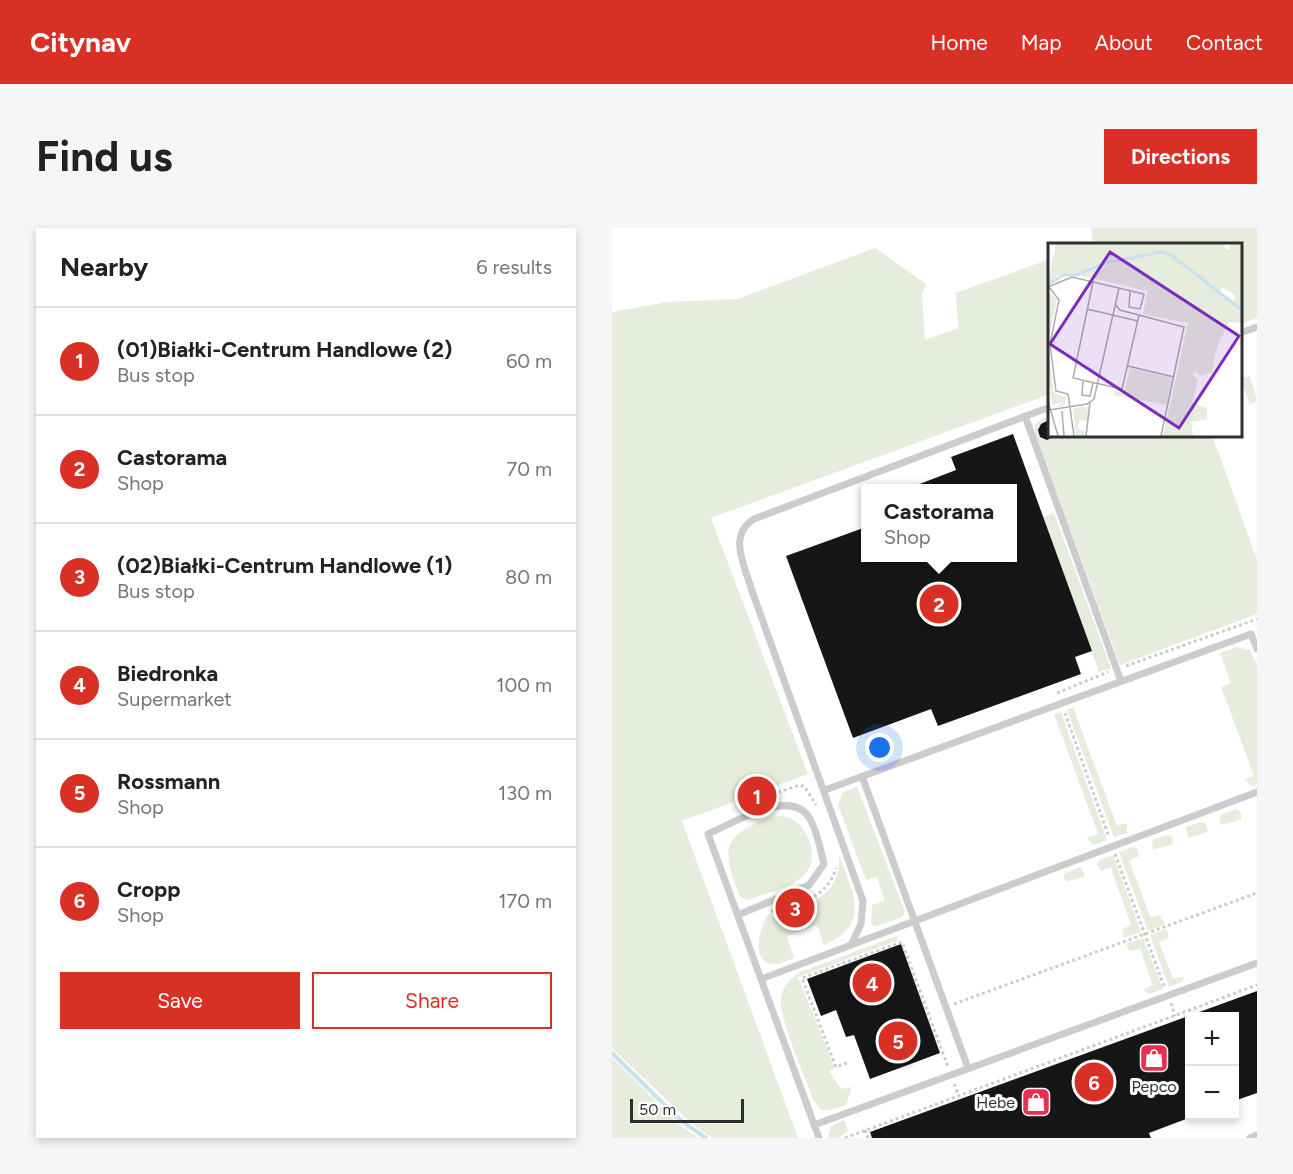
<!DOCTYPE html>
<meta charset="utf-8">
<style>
body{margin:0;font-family:Figtree,sans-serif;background:#f6f6f6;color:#222}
.controls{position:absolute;right:18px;bottom:18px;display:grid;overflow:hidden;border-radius:0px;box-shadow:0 3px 9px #0003}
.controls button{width:54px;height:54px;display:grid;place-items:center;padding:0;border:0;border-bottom:2px solid #e0e0e0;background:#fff;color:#222;font:30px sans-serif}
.scale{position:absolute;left:18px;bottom:15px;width:114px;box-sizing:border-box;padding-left:6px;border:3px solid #2f2f2f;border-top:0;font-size:16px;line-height:21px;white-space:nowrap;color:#2f2f2f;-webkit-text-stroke:4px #fff;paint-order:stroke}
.you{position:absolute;left:268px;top:520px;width:21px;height:21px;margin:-15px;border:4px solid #fff;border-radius:50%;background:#1a73e8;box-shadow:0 0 0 9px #1a73e833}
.badge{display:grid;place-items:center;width:39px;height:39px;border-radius:50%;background:#d93025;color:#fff;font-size:20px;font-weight:700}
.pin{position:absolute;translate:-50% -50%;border:3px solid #fff;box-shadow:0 2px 6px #0006}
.popup{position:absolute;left:249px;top:256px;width:156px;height:78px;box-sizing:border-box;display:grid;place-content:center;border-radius:0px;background:#fff;filter:drop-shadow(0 2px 4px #0005);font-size:20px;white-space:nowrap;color:#767676}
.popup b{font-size:22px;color:#222}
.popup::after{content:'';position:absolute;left:50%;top:100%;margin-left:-12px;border:12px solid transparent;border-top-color:#fff}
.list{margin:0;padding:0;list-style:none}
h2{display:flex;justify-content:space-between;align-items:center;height:78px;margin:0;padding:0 24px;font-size:26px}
h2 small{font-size:20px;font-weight:400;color:#767676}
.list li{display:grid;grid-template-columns:39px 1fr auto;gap:18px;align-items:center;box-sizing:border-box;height:108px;padding:0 24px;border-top:2px solid #e0e0e0}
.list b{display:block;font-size:22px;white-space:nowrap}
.list p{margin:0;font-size:20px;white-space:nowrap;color:#767676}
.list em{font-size:20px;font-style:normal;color:#767676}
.actions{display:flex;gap:12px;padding:18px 24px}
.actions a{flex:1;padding:14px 0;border:2px solid #d93025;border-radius:0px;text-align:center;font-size:21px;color:#d93025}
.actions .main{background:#d93025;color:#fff}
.map{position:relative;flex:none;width:645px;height:910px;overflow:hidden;border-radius:0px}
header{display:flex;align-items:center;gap:36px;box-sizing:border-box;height:84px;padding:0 30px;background:#d93025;color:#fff}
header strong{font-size:28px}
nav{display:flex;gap:33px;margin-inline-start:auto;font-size:21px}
.intro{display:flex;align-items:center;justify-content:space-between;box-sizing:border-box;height:144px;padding:0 36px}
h1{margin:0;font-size:42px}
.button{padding:15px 27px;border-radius:0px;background:#d93025;color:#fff;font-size:21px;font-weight:700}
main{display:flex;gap:36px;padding:0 36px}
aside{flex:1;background:#fff;border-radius:0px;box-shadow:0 3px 9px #0003}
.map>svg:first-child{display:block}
</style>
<header>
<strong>Citynav</strong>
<nav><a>Home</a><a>Map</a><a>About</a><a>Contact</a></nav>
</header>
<div class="intro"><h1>Find us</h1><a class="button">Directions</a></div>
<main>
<aside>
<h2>Nearby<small>6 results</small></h2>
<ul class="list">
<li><span class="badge">1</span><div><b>(01)Białki-Centrum Handlowe (2)</b><p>Bus stop</p></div><em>60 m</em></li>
<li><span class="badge">2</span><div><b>Castorama</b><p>Shop</p></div><em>70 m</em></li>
<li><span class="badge">3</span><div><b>(02)Białki-Centrum Handlowe (1)</b><p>Bus stop</p></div><em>80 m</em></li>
<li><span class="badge">4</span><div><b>Biedronka</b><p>Supermarket</p></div><em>100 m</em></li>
<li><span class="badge">5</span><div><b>Rossmann</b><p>Shop</p></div><em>130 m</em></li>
<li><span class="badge">6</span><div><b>Cropp</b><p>Shop</p></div><em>170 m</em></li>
</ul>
<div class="actions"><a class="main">Save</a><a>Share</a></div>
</aside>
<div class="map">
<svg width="645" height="910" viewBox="0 0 645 910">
<rect width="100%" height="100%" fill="#fff"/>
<g fill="#e7eddd">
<path d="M479,0H645V90L629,96L628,16H478L481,15Z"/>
<path d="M263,20L314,56L310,67L313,112L346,100L344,65L438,31V166L99,290L196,546L70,593L186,910H100L80,896L0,820V84L55,74L126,71Z"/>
<path d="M630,144L632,150L638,148L645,173L638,176L632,160L629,161Z"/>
<path d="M438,187V193L429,196L426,202L428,209L435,212L444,207H600L645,332V386L508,437L423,206V196Z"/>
<path d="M442,285L499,440L487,444L431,289Z"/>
<path d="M624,419L638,422L645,437V556L640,558L632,552L642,548L609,459L619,455L608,425Z"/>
<path d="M461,479L505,598L515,595V605L502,609L455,482Z"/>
<path d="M449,484L495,612L481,617L475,610L486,606L442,486Z"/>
<path d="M245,559L293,684L290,689L262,699L259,694L260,677L273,673L265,649L254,652L226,577L231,564Z"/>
<path d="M624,581L629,585V592L609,597L607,590L610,586Z"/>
<path d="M159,589C166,588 175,587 182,592C198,603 207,631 193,646C181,660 153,665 137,672L128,669C110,621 108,609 159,589Z"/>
<path d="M589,594L594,596L596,604L576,610L574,599Z"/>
<path d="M554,607L560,609L561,616L541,622L540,612Z"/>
<path d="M520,619L525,621L527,628L517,633L539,690L548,687L553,696L536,703L507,624Z"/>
<path d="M227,627C241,665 260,696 212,717L205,697L175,708L182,730C177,732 170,736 164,736C137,738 147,698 157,686L160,690C194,676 229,672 227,627Z"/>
<path d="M501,627L529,704L512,710L510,701L519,697L499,640L489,643L485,636L488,632Z"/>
<path d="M468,639L474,648L453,654L452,646Z"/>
<path d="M554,701L557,709L547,714L561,750L572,749L570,754L557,759L538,707Z"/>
<path d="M285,708L287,712L186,749L223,840L217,843L229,861L238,859L239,862L234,877L219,882H209L202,873C194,851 166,789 169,770C171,758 178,751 188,744Z"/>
<path d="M531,710L551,761L537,766L531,762L541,757L528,721L518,723L514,716Z"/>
<path d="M0,830L71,900L87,910H0Z"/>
<path d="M232,892L236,903L227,910H216L219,898Z"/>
</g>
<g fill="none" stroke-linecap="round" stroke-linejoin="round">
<path stroke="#c9e3ed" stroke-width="4.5" d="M0,825L68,892L94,910"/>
</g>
<g fill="#161616">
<path d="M435,193H438V207H445L435,212L428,209L426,202L429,196Z"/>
<path d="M401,206L480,423L463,429L469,446L326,498L319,481L241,510L174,328L254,299V330H400V260H307L305,257L344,242L339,229Z"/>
<path d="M289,716L328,825L258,851L242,807L234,809L224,782L209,788L195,751Z"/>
<path d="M645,763V865L622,873V788H578V888H582L537,905L539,910H260L258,904Z"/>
</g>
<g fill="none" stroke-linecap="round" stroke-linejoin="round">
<g stroke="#ccc" stroke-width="3" stroke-dasharray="3 3" stroke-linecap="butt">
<path d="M514,438L645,391"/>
<path d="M445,465L496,444"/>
<path d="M453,485L497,609"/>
<path d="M149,570L188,557L193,559L204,577"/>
<path d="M503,626L552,758"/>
<path d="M160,682L162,686C187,676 216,669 224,640"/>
<path d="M559,775L563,788"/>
<path d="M342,776L645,665"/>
<path d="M235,835L224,839L190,750L290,714L336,839"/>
<path d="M342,856L347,869"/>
<path d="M253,902L256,910"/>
<path d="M233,910L645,757"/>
</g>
<g stroke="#ccc" stroke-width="7">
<path d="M628,105L645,99"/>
<path d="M413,188L509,453"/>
<path d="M250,548L356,840"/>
<path d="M213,562L639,406L645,421"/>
<path d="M126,687L197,657L212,636C208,621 206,605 198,591C180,558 121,595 96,606L207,910"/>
<path d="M239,717L249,696L251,673L139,360C132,336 116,307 142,291L438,179"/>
<path d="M149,751L645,564"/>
<path d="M202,897L645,735"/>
<path d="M638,910L645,907"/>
</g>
</g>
<defs>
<g id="shop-square" transform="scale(1.5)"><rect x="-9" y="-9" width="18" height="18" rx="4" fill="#e92f4f" stroke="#fff"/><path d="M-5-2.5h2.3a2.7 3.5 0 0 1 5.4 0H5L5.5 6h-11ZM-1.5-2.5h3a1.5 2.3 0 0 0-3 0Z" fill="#fff"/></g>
</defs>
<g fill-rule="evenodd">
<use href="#shop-square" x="542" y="830"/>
<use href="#shop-square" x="424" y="874"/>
</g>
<g text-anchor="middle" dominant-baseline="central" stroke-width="6" stroke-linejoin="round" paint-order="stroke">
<g font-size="16" fill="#2f2f2f" stroke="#fff">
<text x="542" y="858">Pepco</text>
<text x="403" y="874" text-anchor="end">Hebe</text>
</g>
</g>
<g transform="translate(436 15)">
<rect width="194" height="194" fill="#fff"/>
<path d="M8,0H177L176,5L181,7L183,0H193V66L186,60L187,52L174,44L172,49L157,38L193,68V80L181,79L169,104L164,129L154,133L146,128L145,133L150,136L144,160L159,165V176L143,179L145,193H115L140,80L95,71L100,48L31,32L73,18L113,10L124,12L113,9L72,17L29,32H11L0,40ZM0,49L9,57L0,96ZM0,106L6,150L18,154L16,163L6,164L13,161V159L5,162L3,157ZM82,125L124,135L118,162L65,152L66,148L76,150ZM36,163L41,170L38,163H41L42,171L39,178L32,177L29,186L37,188L38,185L36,193H28L25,166Z" fill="#e7eddd"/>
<path fill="none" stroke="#c9e3ed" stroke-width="3" d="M0,41L16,32H29L58,20L113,9L123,12L194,67"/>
<path fill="none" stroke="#acacac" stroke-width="1.5" d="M45,39L25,135L74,146L91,72M0,44L24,34L96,51L92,66L81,64L82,48M1,44L11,57L2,101L8,148L20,151L26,193M67,61L72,67L136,84L113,193M39,66L90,78M80,123L126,134M35,138L34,152L42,153L45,140M0,158L10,193M1,167L39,161L46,156L71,45M14,168L16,193M38,193L42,160"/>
<path fill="#7b2cbf" fill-opacity="0.15" stroke="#7b2cbf" stroke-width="3" d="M62,9L191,93L131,185L2,101Z"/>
<rect width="194" height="194" fill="none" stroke="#2f2f2f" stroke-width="3"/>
</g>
</svg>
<div class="controls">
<button>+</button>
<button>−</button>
</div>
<div class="scale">50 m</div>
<div class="you"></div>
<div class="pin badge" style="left:145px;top:568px">1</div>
<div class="pin badge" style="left:327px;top:376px">2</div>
<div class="popup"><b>Castorama</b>Shop</div>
<div class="pin badge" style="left:183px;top:680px">3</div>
<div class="pin badge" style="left:260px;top:755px">4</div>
<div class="pin badge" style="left:286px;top:813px">5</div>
<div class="pin badge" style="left:482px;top:854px">6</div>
</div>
</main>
